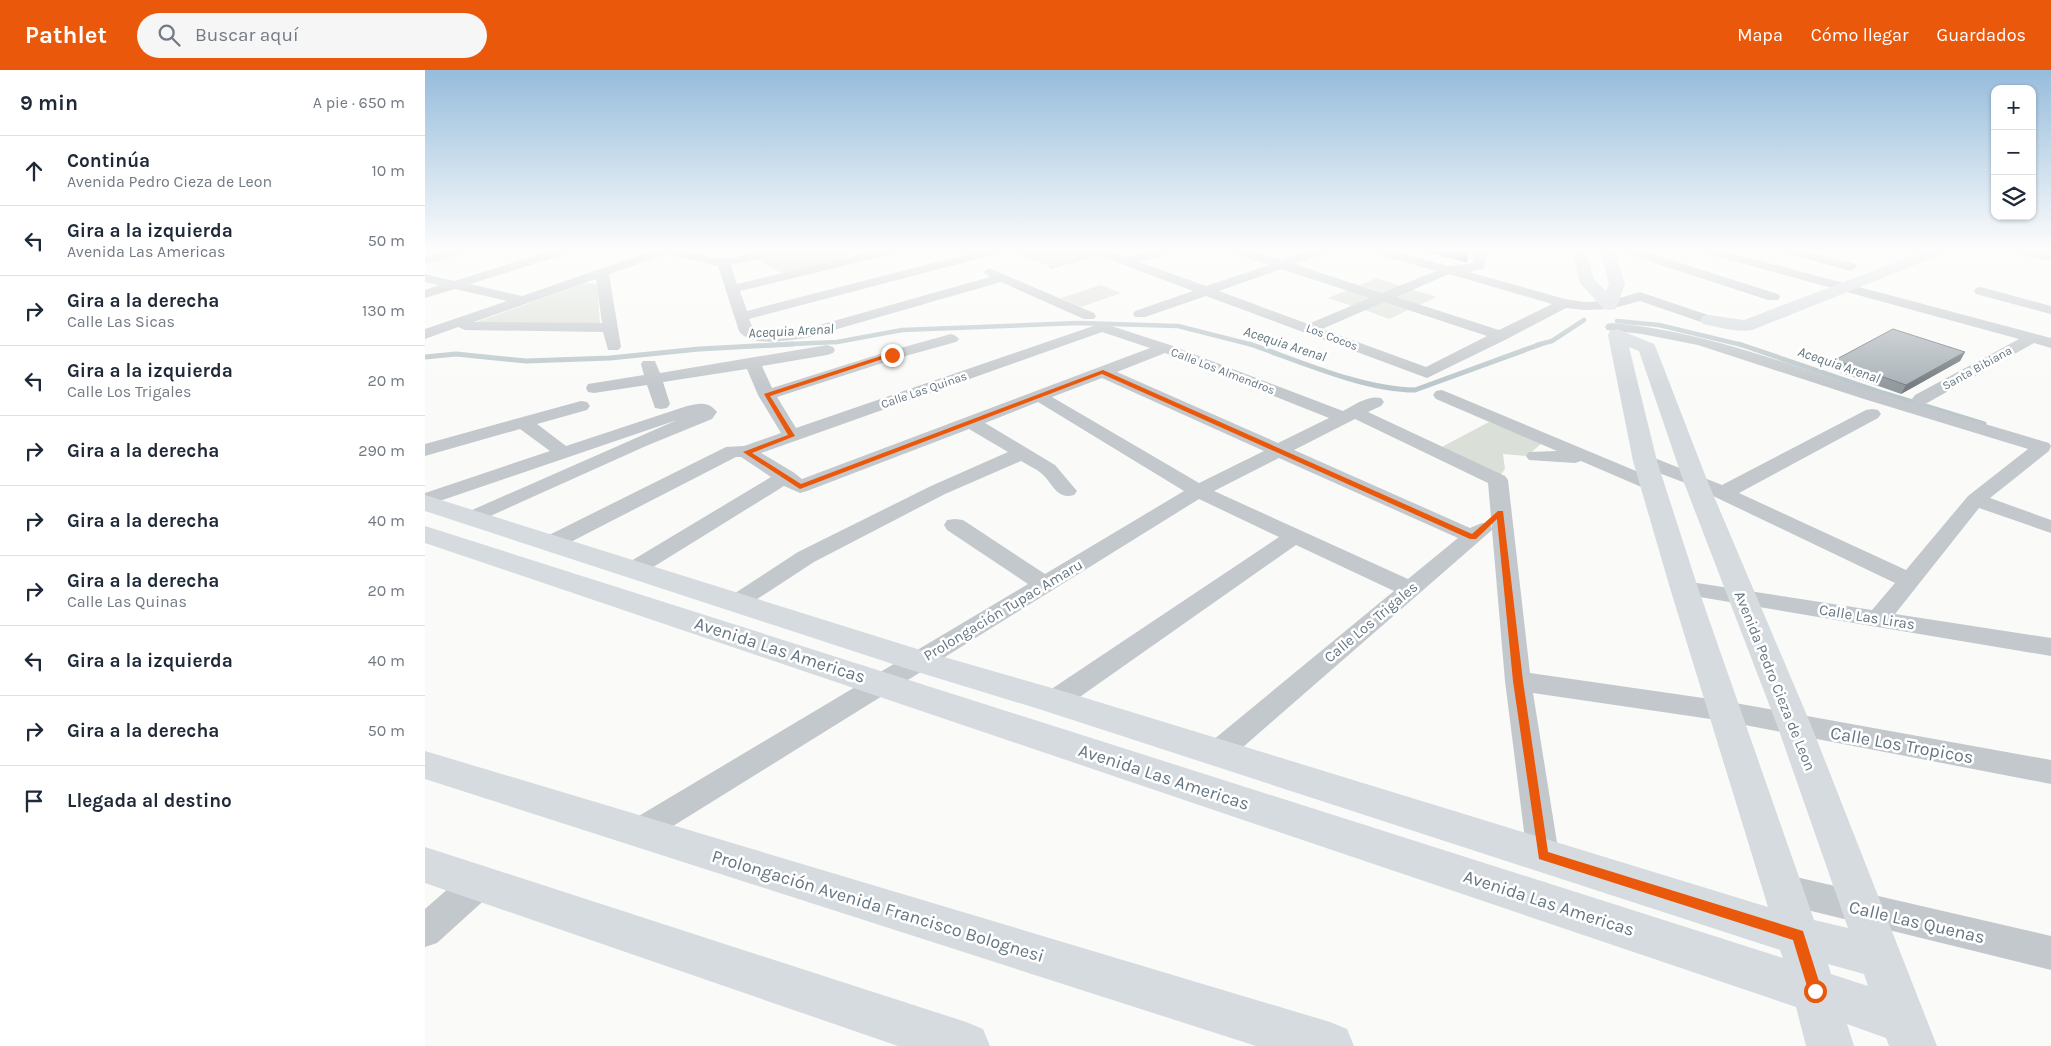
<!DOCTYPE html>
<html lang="es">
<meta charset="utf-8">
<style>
body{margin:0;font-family:Karla,sans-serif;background:#f6f6f7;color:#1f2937}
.controls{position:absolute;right:15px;top:15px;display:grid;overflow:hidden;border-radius:10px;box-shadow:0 1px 4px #0004}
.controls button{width:45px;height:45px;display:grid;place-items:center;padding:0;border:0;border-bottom:1px solid #e0e1e3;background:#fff;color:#1f2937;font:25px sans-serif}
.stop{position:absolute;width:15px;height:15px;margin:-11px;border:4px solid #ea580c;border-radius:50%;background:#fff}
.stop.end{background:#ea580c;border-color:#fff;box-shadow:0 1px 5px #0008}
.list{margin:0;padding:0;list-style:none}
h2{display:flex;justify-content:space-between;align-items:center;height:65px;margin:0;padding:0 20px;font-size:21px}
h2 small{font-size:16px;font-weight:400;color:#747a83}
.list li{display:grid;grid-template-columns:32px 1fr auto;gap:15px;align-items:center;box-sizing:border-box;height:70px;padding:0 20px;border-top:1px solid #e0e1e3}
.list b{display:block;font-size:19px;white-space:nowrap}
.list p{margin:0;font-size:16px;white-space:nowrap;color:#747a83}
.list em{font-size:16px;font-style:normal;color:#747a83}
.icon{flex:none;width:28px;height:28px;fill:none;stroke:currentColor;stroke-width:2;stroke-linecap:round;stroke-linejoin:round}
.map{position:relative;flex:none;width:1626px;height:976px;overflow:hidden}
header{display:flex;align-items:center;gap:30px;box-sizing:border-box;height:70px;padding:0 25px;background:#ea580c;color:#fff}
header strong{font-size:24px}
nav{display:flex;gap:28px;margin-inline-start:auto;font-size:18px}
.search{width:350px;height:45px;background:#f6f6f7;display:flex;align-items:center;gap:12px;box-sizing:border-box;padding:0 18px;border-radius:28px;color:#747a83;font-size:19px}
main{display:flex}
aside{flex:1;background:#fff}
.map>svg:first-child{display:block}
</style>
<header>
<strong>Pathlet</strong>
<div class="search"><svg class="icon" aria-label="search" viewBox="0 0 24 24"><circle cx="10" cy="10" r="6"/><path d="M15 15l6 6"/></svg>Buscar aquí</div>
<nav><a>Mapa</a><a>Cómo llegar</a><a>Guardados</a></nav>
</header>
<main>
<aside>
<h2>9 min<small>A pie · 650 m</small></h2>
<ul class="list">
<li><svg class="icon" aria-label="ahead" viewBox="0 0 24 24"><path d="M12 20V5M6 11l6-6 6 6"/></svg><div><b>Continúa</b><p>Avenida Pedro Cieza de Leon</p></div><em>10 m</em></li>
<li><svg class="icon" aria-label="left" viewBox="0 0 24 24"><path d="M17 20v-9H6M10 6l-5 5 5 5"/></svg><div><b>Gira a la izquierda</b><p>Avenida Las Americas</p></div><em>50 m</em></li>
<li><svg class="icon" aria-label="right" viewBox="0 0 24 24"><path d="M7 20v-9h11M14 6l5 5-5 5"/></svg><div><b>Gira a la derecha</b><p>Calle Las Sicas</p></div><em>130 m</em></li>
<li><svg class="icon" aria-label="left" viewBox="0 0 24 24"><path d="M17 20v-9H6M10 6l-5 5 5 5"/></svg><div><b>Gira a la izquierda</b><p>Calle Los Trigales</p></div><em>20 m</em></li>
<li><svg class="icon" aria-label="right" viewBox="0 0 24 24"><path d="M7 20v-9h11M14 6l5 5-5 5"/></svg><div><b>Gira a la derecha</b></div><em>290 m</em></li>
<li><svg class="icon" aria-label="right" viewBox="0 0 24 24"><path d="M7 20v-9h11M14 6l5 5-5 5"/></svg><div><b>Gira a la derecha</b></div><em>40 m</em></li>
<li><svg class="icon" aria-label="right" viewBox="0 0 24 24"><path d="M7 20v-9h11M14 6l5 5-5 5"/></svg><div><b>Gira a la derecha</b><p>Calle Las Quinas</p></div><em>20 m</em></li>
<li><svg class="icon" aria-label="left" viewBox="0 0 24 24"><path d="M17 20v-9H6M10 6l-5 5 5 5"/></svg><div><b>Gira a la izquierda</b></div><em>40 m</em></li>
<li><svg class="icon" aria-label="right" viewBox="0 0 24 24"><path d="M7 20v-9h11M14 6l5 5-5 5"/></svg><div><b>Gira a la derecha</b></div><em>50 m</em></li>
<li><svg class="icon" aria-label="arrive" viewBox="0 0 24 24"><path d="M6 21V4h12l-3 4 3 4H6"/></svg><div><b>Llegada al destino</b></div></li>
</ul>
</aside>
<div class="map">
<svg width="1626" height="976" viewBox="0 0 1626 976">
<rect width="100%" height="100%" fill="#fafaf8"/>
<g fill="#dadfd7">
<path d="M366,180H414L429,188L359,205L331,188Z"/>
<path d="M582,180H662L670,183L623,196Z"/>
<path d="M952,208L978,217L960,224L934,215Z"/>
<path d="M166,213L172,214L175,253L171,254L49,253L157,214Z"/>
<path d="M676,215L696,223L656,237L636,228Z"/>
<path d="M985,219L1012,227L994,235L967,227Z"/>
<path d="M923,220L950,229L930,237L903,228Z"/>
<path d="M956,231L983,240L964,249L937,239Z"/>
<path d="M1064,352L1117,373L1102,386L1078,384L1080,399L1074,407L1013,379Z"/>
</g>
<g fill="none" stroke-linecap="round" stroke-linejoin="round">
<g stroke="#bbc7cb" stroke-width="4.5">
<path d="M1192,251L1234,255L1317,275"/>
<path d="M344,275L412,272L477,260L653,253L753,256L828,275"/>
<path d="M1112,275L1127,271L1159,250"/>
</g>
<g stroke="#bbc7cb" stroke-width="5">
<path d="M825,274C874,291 939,320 990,320L1116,274"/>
<path d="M1314,274L1458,323L1559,354"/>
<path d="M0,287L31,284L101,291L185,288L274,279L368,274"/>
</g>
<path fill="#c3c8cc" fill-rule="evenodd" d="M679,180L682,182L681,183L626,199L623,197Z"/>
<g fill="#c3c8cc" fill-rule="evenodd">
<path d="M25,180H44L42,183L0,194V186Z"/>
<path d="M129,180H146L144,183L45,214L97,226L230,180H253L299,189L342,180H363L361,183L306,195L312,214L454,180H473L471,183L315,221L322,241L558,180H577L575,183L324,249L328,258C344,266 363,261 380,259L565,207L558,202L564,198L669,243L671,246L669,249H659L576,212L381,268C363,270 326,278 314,261L293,196L241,184L184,204L196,277L193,280H183L178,262L40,260L33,257L0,269V259L82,231L30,219L0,228V220L14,215L0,212V204L29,211ZM171,209L177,253L49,252Z"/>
<path d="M665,180H681L702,187L730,180H748L746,183L714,192L781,216L844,195L807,183L805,180H822L856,190L887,180H904L902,183L869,194L957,223L1011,201L948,183L946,180H964L1023,196L1048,193L1050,180H1062L1059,198L1044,202L1140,229L1159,232L1184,231L1215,222L1289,247L1291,250L1289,253H1279L1215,231L1185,239L1159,240L1141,238L1082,269L1002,308L781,226L720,247H710L708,244L710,241L768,221L667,183ZM856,199L945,228L883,254L794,221ZM1024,204L1127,234L1074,260L971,227ZM959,232L1062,266L1001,297L897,259Z"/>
<path d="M1197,180H1214L1353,224L1355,227L1353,230H1343L1199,183Z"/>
<path d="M1277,180H1295L1626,268V278L1609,273L1502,333L1496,334L1490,333L1487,329L1490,325L1594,269L1279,183Z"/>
<path d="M1358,180H1376L1431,194L1432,197L1426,201L1360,183Z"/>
<path d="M1584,180H1607L1626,183V191L1586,183Z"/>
<path d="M1556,217L1626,236V244L1551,224L1549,221L1551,218Z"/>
<path d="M677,253L745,275L918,341C929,335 943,325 956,328L959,332L956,336L943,342L1080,406L1083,410L1105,603L1299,631L1626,690V714L1299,651L1108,623L1134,785L1129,795L1118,799L1107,795L1102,785L1080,611L1067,460L802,691L792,694L782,691L778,683L782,675L969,521L871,475L639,638L629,641L619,638L615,631L619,624L854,467L774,429L224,771L213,775L202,771L197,762L202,753L603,514L522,460L519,455L522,450L530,449L538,450L620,504L759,421L613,332L560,353L630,395L652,421L649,425C631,430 628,413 616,403C610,398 602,395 596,391L520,424L389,492L320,537L312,540L304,537L300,532L304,527L373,482L506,416L583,382L544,359L382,421L375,423L359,416L217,504L209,506L201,504L198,499L201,494L346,407L316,387H311L134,478L126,480L118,478L115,473L118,468L301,377L319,376L356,363L333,325L322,299L238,312L245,334L242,338L236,339L230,338L222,315L169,323L163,322L161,318L163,314L219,305L216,294L218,291H230L235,303L402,275L408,277L410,280L408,283L402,285L337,296L347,318L461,282L526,264L531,266L534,269L531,272L473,288L352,327L371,358ZM677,262L725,278L377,409L368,402L336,383ZM740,283L904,348L853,373L692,302ZM677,308L839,381L774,413L627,327ZM930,349L1063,413L1067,458L1065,454L1057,453L1045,458L869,380ZM854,388L1033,468L983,509L789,421Z"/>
<path d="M1187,253C1271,260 1348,289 1428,315C1493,335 1558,353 1624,373L1626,376L1624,381L1565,428L1626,450V463L1554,438L1470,544L1626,568V586L1251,523L1247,518L1251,513L1259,511L1447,540L1470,513L1263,414L1213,395L1210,391L1213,387L1220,385L1227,387L1297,415L1441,340L1447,339L1453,340L1456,344L1453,348L1314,423L1481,500L1543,426L1603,379L1439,329L1273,275L1217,264L1182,260L1180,257L1182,254Z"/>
<path d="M1017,320L1235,411L1238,415L1235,419L1228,421L1221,419L1156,391L1150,393L1104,390L1101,386L1104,382L1132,381L1011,329L1008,325L1011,321Z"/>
<path d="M156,331L162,332L165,336L162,340L112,354L141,376L262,336C274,333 284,331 292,342L287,349L221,376L52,452L45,454L38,452L34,448L38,444L252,350L0,436V423L125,381L95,359L0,386V374Z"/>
<path d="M54,798L66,802L71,813L66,824L12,873L0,877V839L42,802Z"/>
<path d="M1358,804L1626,866V900L1358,834L1346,830L1341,819L1346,808Z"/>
</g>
<g fill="#d6dbdf" fill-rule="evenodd">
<path d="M1147,180H1161L1169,209L1181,221L1184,214L1175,180H1189L1200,214L1191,239L1185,240L1179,239L1155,213Z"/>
<path d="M1503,180H1522L1520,183L1327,260C1313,263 1292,257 1278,254L1275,250L1278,246L1284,245L1319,250Z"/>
<path d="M1192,259L1229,274L1231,278L1282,410L1386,655L1512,976H1464L1461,968L1422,954L1429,976H1381L1371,937L0,473V456L1358,888L1355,880L617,640L483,599L0,441V425L505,583L641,622L1343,837L1245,518L1208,391L1183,265L1185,261ZM1204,277L1214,281L1258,410L1352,655L1423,858L1389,850L1273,518L1232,391ZM1403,894L1439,904L1443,916L1406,904Z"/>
<path d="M0,681L905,952L922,959L929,976H831L0,709Z"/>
<path d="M0,777L541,952L558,959L565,976H473L0,813Z"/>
</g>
</g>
<g fill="#929a9f">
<path d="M995,180H1044L1042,192H1039Z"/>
<path d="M1540,282L1535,291L1476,324L1406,299L1410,290Z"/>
</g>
<g fill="#777d82">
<path d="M1043,184L1042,192H1039L1040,185Z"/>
<path d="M1540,282L1535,291L1476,324L1481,315Z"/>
</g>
<g fill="#aab3b9" stroke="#777d82">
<path d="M1022,180H1044L1043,184L1040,185Z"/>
<path d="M1468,259L1540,282L1481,315L1410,290Z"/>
</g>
<linearGradient id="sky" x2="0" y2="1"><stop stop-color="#96bcdc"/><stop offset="0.57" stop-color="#fdfdfc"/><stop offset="1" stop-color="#fdfdfc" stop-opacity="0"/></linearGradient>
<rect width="1626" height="316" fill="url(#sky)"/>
<path fill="#ea580c" d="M465,283L470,285L345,326L370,366L327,383L376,414L678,300L1047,464L1073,441H1078L1098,611L1123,782L1378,861L1397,921L1395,926L1390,928L1385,926L1368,870L1114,789L1088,611L1072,449L1051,469H1045L677,304L375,419L318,382L363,365L339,324Z"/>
<g text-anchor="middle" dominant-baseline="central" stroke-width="5" stroke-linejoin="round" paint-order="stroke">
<g font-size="12" fill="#657683" stroke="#fff">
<text transform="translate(907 267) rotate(21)">Los Cocos</text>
<text transform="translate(1552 298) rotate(-29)">Santa Bibiana</text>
<text transform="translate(798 301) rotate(21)">Calle Los Almendros</text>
<text transform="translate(499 320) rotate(-19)">Calle Las Quinas</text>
</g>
<g font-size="14" font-style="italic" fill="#60757c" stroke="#fff">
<text transform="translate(366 261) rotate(-3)">Acequia Arenal</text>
<text transform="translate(860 274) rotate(18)">Acequia Arenal</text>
<text transform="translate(1414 295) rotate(19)">Acequia Arenal</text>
</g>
<g font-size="15" fill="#657683" stroke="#fff">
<text transform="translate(578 540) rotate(-31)">Prolongación Tupac Amaru</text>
<text transform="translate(1442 547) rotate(9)">Calle Las Liras</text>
<text transform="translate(946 552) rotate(-40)">Calle Los Trigales</text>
<text transform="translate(1350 611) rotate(68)">Avenida Pedro Cieza de Leon</text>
</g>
<g font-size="18" fill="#657683" stroke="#fff">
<text transform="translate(355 580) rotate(18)">Avenida Las Americas</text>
<text transform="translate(1477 675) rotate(10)">Calle Los Tropicos</text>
<text transform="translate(739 707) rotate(18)">Avenida Las Americas</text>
<text transform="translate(1124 833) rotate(18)">Avenida Las Americas</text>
<text transform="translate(453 836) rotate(17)">Prolongación Avenida Francisco Bolognesi</text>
<text transform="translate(1492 852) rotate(13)">Calle Las Quenas</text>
</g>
</g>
</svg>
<div class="controls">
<button>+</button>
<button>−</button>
<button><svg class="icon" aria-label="layers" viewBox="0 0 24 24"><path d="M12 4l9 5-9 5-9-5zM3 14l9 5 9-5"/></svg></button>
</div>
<div class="stop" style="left:1390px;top:921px"></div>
<div class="stop end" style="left:467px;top:285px"></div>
</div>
</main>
